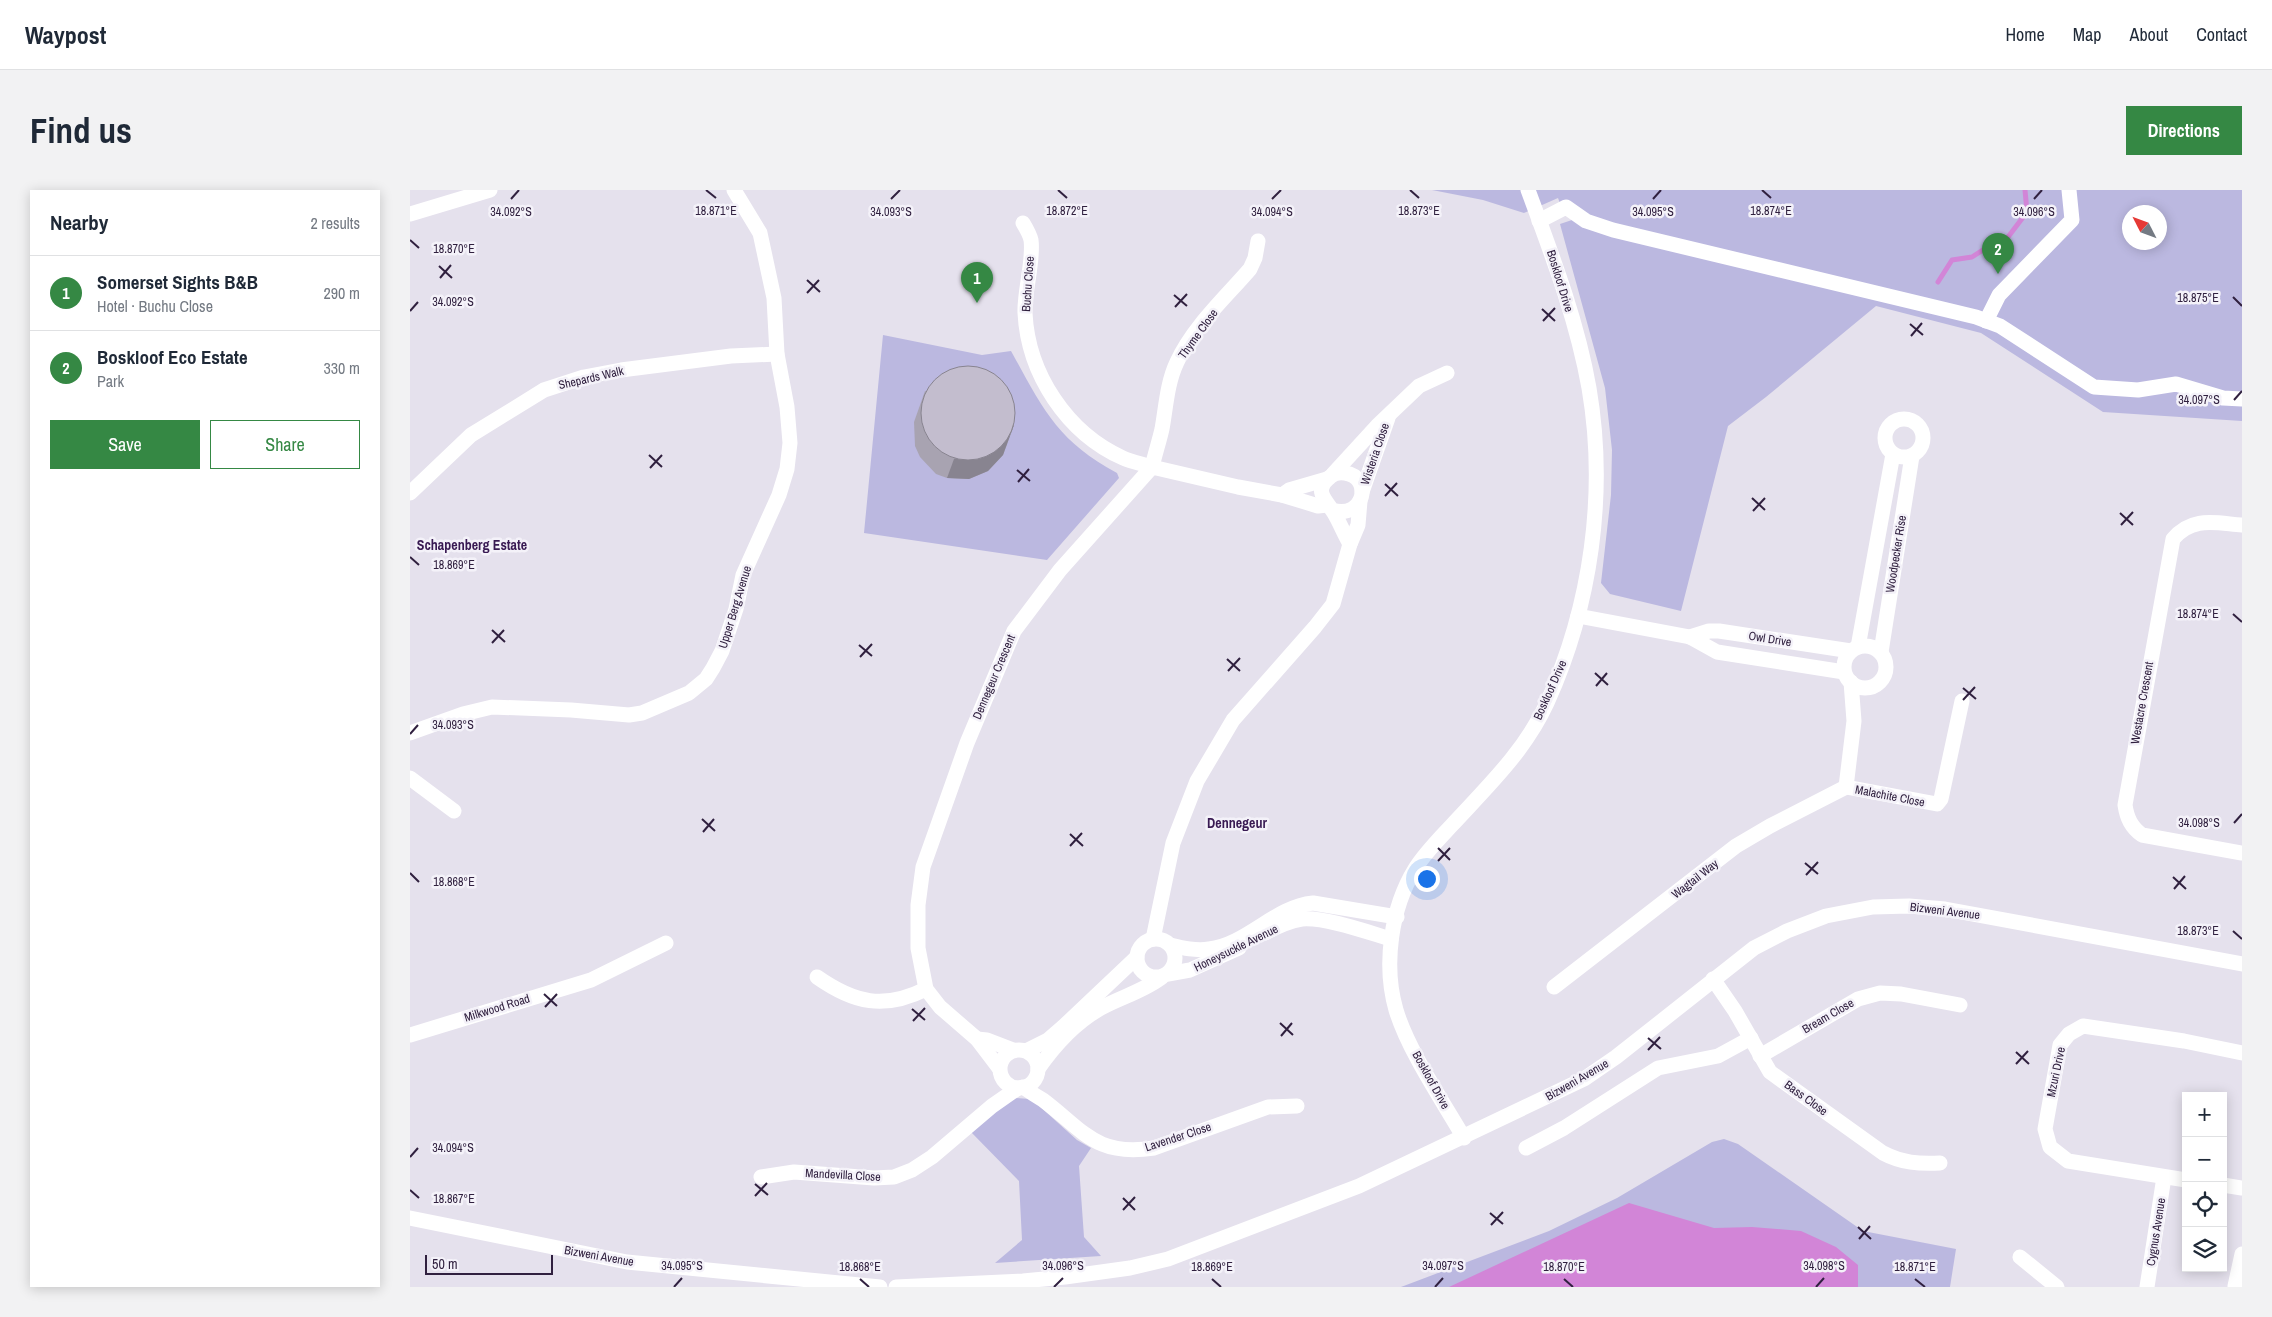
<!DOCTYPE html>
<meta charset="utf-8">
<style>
body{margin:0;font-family:"Archivo Narrow",sans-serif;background:#f2f2f3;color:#1f2937}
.controls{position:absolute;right:15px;bottom:15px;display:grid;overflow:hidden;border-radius:0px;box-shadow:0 2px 12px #0003}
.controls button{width:45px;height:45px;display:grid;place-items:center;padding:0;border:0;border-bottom:1px solid #e0e1e3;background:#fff;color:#1f2937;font:25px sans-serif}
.compass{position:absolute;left:1712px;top:15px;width:45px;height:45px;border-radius:50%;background:#fff;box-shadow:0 2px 12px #0003;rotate:312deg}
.scale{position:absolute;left:15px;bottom:12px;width:128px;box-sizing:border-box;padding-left:5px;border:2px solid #30203f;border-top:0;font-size:14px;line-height:18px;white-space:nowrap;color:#30203f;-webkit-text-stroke:4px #f4f2f9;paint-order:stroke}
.you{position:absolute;left:1016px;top:688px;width:18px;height:18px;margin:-12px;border:4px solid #fff;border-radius:50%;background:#1a73e8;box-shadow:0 0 0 8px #1a73e833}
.badge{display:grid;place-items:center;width:32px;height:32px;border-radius:50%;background:#358844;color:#fff;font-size:16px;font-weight:700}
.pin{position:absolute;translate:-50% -41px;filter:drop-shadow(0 1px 2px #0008)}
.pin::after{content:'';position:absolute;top:26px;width:18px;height:15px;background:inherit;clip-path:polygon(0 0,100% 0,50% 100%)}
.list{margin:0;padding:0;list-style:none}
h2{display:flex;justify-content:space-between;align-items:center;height:65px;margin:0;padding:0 20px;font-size:21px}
h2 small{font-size:16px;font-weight:400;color:#747a83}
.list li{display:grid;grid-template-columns:32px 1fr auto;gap:15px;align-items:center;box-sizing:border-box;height:75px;padding:0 20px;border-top:1px solid #e0e1e3}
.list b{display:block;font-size:19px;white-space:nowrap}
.list p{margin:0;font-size:16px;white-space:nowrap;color:#747a83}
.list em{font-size:16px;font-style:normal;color:#747a83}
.actions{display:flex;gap:10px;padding:15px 20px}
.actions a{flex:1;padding:11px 0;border:1px solid #358844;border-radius:0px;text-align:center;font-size:18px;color:#358844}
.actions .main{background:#358844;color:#fff}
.icon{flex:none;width:28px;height:28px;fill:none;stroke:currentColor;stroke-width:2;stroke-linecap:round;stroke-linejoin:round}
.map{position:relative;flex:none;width:1832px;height:1097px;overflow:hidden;border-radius:0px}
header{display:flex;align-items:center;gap:30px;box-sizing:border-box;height:70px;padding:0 25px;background:#fff;border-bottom:1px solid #e0e1e3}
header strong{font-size:24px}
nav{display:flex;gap:28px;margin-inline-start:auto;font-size:18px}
.intro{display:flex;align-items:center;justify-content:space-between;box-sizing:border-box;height:120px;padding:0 30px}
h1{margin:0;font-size:35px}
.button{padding:12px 22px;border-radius:0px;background:#358844;color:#fff;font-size:18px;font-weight:700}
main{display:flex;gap:30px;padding:0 30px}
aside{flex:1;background:#fff;border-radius:0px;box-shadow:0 2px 12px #0003}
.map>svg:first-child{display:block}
</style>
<header>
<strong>Waypost</strong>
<nav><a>Home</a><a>Map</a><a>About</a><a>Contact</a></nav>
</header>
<div class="intro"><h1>Find us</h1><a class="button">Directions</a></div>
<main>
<aside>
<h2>Nearby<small>2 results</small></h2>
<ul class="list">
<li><span class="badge">1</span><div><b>Somerset Sights B&amp;B</b><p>Hotel · Buchu Close</p></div><em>290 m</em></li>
<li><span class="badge">2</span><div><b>Boskloof Eco Estate</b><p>Park</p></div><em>330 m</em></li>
</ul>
<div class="actions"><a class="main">Save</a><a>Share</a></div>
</aside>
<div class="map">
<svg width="1832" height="1097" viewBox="0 0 1832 1097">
<rect width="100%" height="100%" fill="#e5e1ed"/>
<g fill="#bbb8e0" fill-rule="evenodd">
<path d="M1022,0H1832V231L1693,222L1571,143L1466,116L1356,207L1318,236L1271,421L1200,404L1191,393L1201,305L1202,260L1195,198L1150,34L1162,30L1152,19L1148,8L1114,23L1073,10ZM1720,22H1750V52H1720Z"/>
<path d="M473,145L572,165L601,161C633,219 647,251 707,283L709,288L637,370L454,343Z"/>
<path d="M605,908L620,909L626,913L667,950L681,958L669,976L674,1047L691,1066L585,1073L612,1050L609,991L561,942L591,914Z"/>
<path d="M1314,949L1328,954L1453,1041L1546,1059L1540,1097H991L1139,1041L1207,1008L1302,952Z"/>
</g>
<path fill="#d285d7" d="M1219,1013L1304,1038L1342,1037L1391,1041L1426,1057L1448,1075V1097H1039Z"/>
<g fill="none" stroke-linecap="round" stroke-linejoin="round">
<path stroke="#d285d7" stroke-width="5" d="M1528,92L1542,70L1562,67L1579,56L1595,51L1617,22L1615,0"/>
<g stroke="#fff" stroke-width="15">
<path d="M0,24L80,0"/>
<path d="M1129,31L1156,17L1176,31L1203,40L1566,127L1590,136L1684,197L1728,200L1766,194L1813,208L1832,209"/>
<path d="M613,33C616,38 620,45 621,50C624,70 614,102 615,123C618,184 657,243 713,268C722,272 733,274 742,277C745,264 749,252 752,239C756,217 757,193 767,172C783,137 815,108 840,79L845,68L848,51"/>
<path d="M1576,131L1589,105L1662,30L1659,0"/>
<circle cx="1494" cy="248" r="19"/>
<path d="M923,284L967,236L1009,196L1037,183"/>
<path d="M952,302L978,228"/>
<path d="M0,303L61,245L134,200L174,187L211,180L321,166L367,164"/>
<path d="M872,305L879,300L917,289"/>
<path d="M922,320C955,330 963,287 935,283C929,282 924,283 920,287C902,301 917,311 924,323C930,333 934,344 940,354"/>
<path d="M1832,335C1805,333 1782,326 1763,349L1715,615C1717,628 1721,637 1732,645L1832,663"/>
<path d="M1168,426L1280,447L1307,462L1434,482"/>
<path d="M1280,447L1299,441H1309L1441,461"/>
<circle cx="1455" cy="477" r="21"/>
<path d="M1448,457L1483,264"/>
<path d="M1471,462L1502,266"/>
<path d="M0,543L53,524L82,517L161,520L219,525L232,523L279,503L296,489L303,478L312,461L326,419L333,385L369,305L377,279L380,253L377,217L367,164L364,108L350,43L324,0"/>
<path d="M0,588L44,621"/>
<path d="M1436,597L1527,614L1531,609L1552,511"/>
<path d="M1436,597L1444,531L1441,492"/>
<path d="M855,743C866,737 879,731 892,729C915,727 957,742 981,749"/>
<circle cx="746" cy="768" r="19"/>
<path d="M743,749L763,653L787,591L823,530L905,437L923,414L940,354L948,335L950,311"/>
<path d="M760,755C773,758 786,761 799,759C838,754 864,717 903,713L987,727"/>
<path d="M758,784L780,780L829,758"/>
<path d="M407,787C444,813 474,820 516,799"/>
<path d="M1303,789L1325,821L1360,882L1473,963C1492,973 1509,974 1530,973"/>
<path d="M1144,797L1326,656L1360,636L1436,597"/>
<path d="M0,845L181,790L256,753"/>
<path d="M567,849L577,850L603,860"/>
<circle cx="609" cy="879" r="19"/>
<path d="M616,861L638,850L653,837L727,767"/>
<path d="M1350,866L1448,809L1470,803L1491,804L1550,815"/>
<path d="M589,878L567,849L530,817L516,799L508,758V715L513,677L557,553L604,441L650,380L742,277L828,297L872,305L908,316L917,315"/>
<path d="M628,879C644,856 666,832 691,818C711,807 734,801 752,787"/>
<path d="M613,897C620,902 626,906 633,910C674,941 686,967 744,958L858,917L887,916"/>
<path d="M1054,948C1032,910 998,860 986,820C973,775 981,718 1005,679C1014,664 1029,649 1042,635C1077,597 1115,561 1137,513C1181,416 1197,303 1179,198C1167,130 1142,65 1118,0"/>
<path d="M1116,958L1154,938L1248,878L1308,866L1341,848"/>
<path d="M351,987L384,982L464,988L484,987L502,980L522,967L582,916L608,898"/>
<path d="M1776,990L1658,971L1640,957L1635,939L1650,855L1659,844L1673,836L1774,851L1832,863"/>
<path d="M1813,995L1832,998"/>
<path d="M0,1028L217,1072L470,1097"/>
<path d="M1610,1067L1647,1097"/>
<path d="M1825,1096L1832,1064"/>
<path d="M486,1097L613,1091L655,1087L720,1078L758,1069L949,996L1174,889L1206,867L1344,758L1377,741L1416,726L1463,717L1499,716L1535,719L1832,774"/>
<path d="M1737,1097L1754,987"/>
</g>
</g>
<path fill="#a8a3b1" d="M515,201L604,235L593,265L578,281L559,289L537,288L526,284L510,267L505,256L504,232Z"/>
<path fill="#888490" d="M604,235L593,265L578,281L559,289L537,288L544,269Z"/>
<circle fill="#c3bdce" stroke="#888490" cx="558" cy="223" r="47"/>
<path fill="none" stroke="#30203f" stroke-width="2" d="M296,0L306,8M648,0L657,8M1000,0L1009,8M1352,0L1361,8M101,9L109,0M481,9L490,0M862,9L871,0M1243,9L1251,0M1624,9L1632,0M0,50L9,58M29,76L42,88M30,88L41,75M397,90L410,102M397,103L409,90M764,105L777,116M1823,107L1832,116M765,117L777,104M1132,119L1145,131M0,121L8,112M1133,131L1145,118M1500,134L1513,145M1501,146L1512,133M1824,210L1832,201M239,265L252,277M240,278L252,265M607,280L620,291M608,292L619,279M975,294L988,306M975,306L987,293M1342,308L1355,320M1343,321L1355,308M1710,323L1723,335M1711,335L1723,322M0,367L9,375M1823,424L1832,432M82,440L95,452M82,453L94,440M449,455L462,466M450,467L462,454M817,469L830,481M818,481L830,468M1185,483L1198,495M1186,496L1197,483M1553,498L1566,509M1553,510L1565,497M0,544L8,535M292,629L305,641M1824,633L1832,624M293,642L304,629M660,644L673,656M660,656L672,643M1028,658L1040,670M1028,671L1040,658M1395,673L1408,684M0,683L9,692M1396,685L1408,672M1763,687L1776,699M1764,699L1775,686M1823,741L1832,749M134,804L147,816M135,817L147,804M502,819L515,830M503,831L515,818M870,833L883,845M871,846L882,833M1238,848L1251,859M1238,860L1250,847M1606,862L1619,874M1606,874L1618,861M0,967L8,958M345,994L358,1005M0,1000L9,1008M345,1006L357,993M713,1008L725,1020M713,1020L725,1007M1080,1023L1093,1034M1081,1035L1093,1022M1448,1037L1461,1049M1449,1049L1460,1036M450,1089L459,1097M802,1089L811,1097M1154,1089L1163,1097M1505,1089L1515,1097M264,1097L272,1088M644,1097L653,1088M1025,1097L1033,1088M1406,1097L1414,1088"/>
<g text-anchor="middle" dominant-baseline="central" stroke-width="5" stroke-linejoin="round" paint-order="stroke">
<g font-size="12" fill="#30203f" stroke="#f4f2f9">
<text transform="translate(1150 91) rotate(73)">Boskloof Drive</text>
<text transform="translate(618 94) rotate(-86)">Buchu Close</text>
<text transform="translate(788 144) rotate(-54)">Thyme Close</text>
<text transform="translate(181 188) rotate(-13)">Shepards Walk</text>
<text transform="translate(965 264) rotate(-71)">Wisteria Close</text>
<text transform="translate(1486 364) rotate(-81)">Woodpecker Rise</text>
<text transform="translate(325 417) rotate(-73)">Upper Berg Avenue</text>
<text transform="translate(1360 449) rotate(9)">Owl Drive</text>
<text transform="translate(584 487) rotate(-67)">Dennegeur Crescent</text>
<text transform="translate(1140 500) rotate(-66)">Boskloof Drive</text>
<text transform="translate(1732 513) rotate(-80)">Westacre Crescent</text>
<text transform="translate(1480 606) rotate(11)">Malachite Close</text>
<text transform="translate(1285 689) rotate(-38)">Wagtail Way</text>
<text transform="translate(1535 721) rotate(7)">Bizweni Avenue</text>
<text transform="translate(826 758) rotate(-26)">Honeysuckle Avenue</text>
<text transform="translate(87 818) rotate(-17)">Milkwood Road</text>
<text transform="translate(1418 826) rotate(-30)">Bream Close</text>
<text transform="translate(1646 882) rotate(-78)">Mzuri Drive</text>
<text transform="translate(1021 890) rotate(61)">Boskloof Drive</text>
<text transform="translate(1167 890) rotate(-30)">Bizweni Avenue</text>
<text transform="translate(1396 908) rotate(36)">Bass Close</text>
<text transform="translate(768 947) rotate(-18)">Lavender Close</text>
<text transform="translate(433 985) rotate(3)">Mandevilla Close</text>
<text transform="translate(1746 1042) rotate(-81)">Cygnus Avenue</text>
<text transform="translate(189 1066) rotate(10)">Bizweni Avenue</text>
</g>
<g font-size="14" font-weight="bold" fill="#391a53" stroke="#f4f2f9">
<text x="62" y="355">Schapenberg Estate</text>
<text x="827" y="633">Dennegeur</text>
</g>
</g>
<g font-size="12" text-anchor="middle" fill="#30203f" stroke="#f4f2f9" stroke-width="5" stroke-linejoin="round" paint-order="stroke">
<text x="306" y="25">18.871°E</text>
<text x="657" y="25">18.872°E</text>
<text x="1009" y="25">18.873°E</text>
<text x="1361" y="25">18.874°E</text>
<text x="862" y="26">34.094°S</text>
<text x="1243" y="26">34.095°S</text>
<text x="1624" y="26">34.096°S</text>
<text x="101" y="26">34.092°S</text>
<text x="481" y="26">34.093°S</text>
<text x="44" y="63">18.870°E</text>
<text x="1788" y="112">18.875°E</text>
<text x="43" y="116">34.092°S</text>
<text x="1789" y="214">34.097°S</text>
<text x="44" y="379">18.869°E</text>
<text x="1788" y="428">18.874°E</text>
<text x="43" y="539">34.093°S</text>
<text x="1789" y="637">34.098°S</text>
<text x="44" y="696">18.868°E</text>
<text x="1788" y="745">18.873°E</text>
<text x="43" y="962">34.094°S</text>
<text x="44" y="1013">18.867°E</text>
<text x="272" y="1080">34.095°S</text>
<text x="653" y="1080">34.096°S</text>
<text x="1033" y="1080">34.097°S</text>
<text x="1414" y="1080">34.098°S</text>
<text x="450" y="1081">18.868°E</text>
<text x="802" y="1081">18.869°E</text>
<text x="1154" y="1081">18.870°E</text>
<text x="1505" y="1081">18.871°E</text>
</g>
</svg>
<div class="controls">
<button>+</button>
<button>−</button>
<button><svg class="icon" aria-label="locate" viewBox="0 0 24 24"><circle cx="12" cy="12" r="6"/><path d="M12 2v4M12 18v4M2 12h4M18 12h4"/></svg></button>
<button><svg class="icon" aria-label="layers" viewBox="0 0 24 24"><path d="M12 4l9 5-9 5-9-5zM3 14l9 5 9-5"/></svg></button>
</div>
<svg class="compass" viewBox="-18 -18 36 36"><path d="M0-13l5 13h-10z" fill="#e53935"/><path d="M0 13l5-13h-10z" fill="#747a83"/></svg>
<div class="scale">50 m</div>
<div class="you"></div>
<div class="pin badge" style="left:567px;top:113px">1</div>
<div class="pin badge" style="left:1588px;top:84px">2</div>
</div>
</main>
